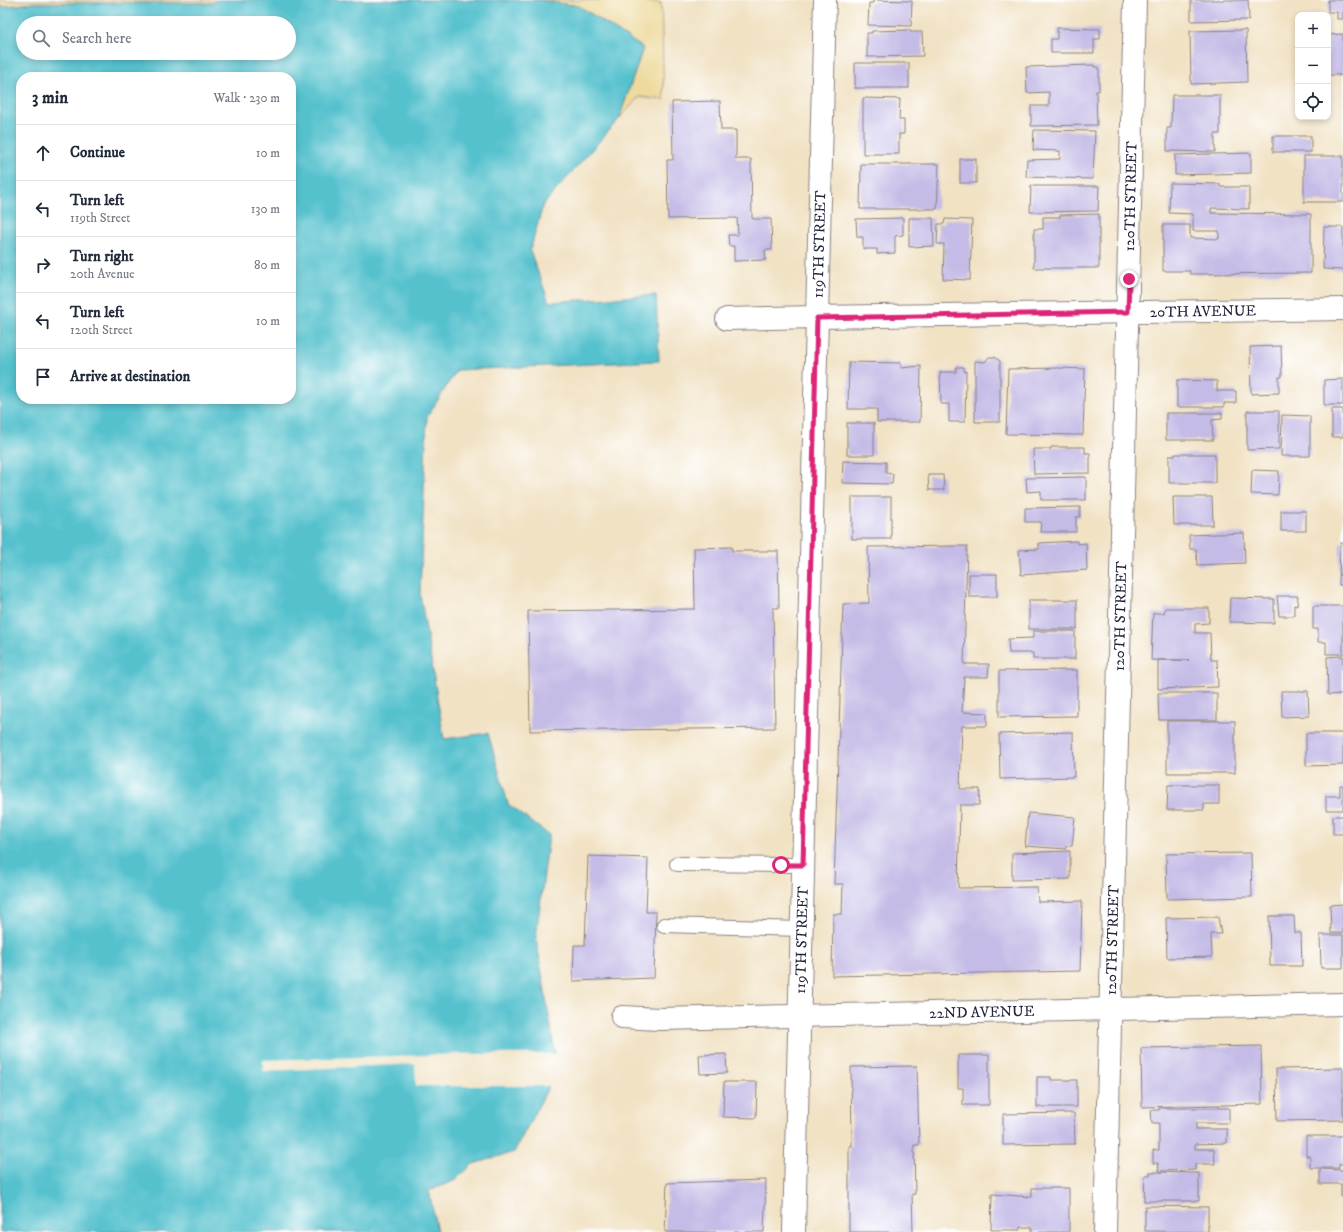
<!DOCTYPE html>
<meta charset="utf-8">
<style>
body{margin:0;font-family:"IM FELL DW Pica",serif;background:#f6f6f7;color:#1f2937}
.controls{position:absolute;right:12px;top:12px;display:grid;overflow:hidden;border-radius:8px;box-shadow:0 2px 6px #0003}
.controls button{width:36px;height:36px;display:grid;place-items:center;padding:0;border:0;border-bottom:1px solid #e0e1e3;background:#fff;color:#1f2937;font:20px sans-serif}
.stop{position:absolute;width:12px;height:12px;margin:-9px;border:3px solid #db2777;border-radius:50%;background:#fff}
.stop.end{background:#db2777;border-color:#fff;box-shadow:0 1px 4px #0008}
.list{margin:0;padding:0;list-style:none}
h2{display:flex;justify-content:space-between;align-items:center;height:52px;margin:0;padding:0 16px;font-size:17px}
h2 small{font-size:13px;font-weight:400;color:#747a83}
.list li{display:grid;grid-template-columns:26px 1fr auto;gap:12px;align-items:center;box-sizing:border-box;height:56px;padding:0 16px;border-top:1px solid #e0e1e3}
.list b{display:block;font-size:15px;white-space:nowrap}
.list p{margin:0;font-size:13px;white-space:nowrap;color:#747a83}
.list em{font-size:13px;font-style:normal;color:#747a83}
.icon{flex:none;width:22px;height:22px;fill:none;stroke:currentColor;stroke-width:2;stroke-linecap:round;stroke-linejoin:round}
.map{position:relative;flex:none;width:1343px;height:1232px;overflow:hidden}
.search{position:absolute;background:#fff;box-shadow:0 2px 6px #0003;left:16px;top:16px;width:280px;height:44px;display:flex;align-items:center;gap:10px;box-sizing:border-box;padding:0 14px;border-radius:22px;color:#747a83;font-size:15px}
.panel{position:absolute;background:#fff;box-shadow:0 2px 6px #0003;left:16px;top:72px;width:280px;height:332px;border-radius:16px}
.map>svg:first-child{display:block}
</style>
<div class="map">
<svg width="1343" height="1232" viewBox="0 0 1343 1232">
<rect width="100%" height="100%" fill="#fff"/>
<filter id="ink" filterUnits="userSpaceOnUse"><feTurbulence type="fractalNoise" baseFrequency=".025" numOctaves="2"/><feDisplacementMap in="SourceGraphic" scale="8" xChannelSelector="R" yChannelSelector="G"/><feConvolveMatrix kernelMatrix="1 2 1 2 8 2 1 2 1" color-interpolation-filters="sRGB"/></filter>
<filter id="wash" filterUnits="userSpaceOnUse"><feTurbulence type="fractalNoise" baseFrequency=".012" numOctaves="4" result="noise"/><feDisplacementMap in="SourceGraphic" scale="16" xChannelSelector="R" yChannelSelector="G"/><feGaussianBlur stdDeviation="0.9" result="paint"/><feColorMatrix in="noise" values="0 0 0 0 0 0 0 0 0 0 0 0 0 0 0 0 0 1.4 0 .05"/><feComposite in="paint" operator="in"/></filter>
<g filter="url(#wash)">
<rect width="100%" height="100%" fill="#f1e2c4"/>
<g fill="#eeda9e" stroke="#887e6c">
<path d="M0,0H219L212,3H33L0,7Z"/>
<path d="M537,0H629L661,3L664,100L639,97L619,119L643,48L579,6Z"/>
</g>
<path fill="#54c1cd" stroke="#3b7284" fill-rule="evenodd" d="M219,0H537L579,6L643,48L619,119L543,205L530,251L549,302L656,295L659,361L457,370L427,417L420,593L444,739L488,733L508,804L549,835L536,937L555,1053L548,1088L514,1152L473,1164L454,1181L429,1190L437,1232H0V7L33,3H212ZM23,23H289V53H23ZM21,77H291V399H21Z"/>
<path fill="#f1e2c4" d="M464,1054H557L550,1086H416L415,1064L263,1071V1060Z"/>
<g id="blocks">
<g fill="#c4bbe6">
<path d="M873,0L912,1L911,26L868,25L869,3H873Z"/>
<path d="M1191,0H1248L1249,20L1191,21Z"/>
<path d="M1328,0H1343V19H1337V12H1328Z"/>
<path d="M1057,28L1100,29V39H1094V53H1051V39H1057Z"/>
<path d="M910,30V32H922L923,56L867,57V33H872V31Z"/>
<path d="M1246,30L1247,82L1191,84L1190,31Z"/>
<path d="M1343,34V75H1328V35Z"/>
<rect x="855" y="63" width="54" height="25"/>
<path d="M1094,65V67H1099V91H1096L1097,125L1031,126V106H1049V92L1027,93L1026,67Z"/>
<path d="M1172,95H1220V134H1215V152L1167,151V128H1171Z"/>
<path d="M863,98L900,99L899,120H904V134H899V154H863Z"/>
<path d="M720,101L721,130H736V159H751L752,218L754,219H771L772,250H765L766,260L734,261V246H729L728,235H738L737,218L668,219L667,160H673L672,102Z"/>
<path d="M1034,130L1095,131L1093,179L1026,177L1027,160L1060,159V151L1033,150Z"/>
<rect x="1273" y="136" width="38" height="16"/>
<path d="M1251,153V173L1175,175V155Z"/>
<rect x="1304" y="156" width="39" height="46"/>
<rect x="960" y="159" width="16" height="24"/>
<path d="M861,164H939L937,209H860Z"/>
<path d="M1170,183L1220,184V187H1249V209L1211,208V213L1311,214V273L1190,274V271H1163V225H1190V238L1219,239V231H1193V214L1169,213Z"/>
<path d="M1031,186H1099L1098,211L1030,212Z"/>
<path d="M1099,214V268H1034V229H1043V217H1060V215Z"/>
<path d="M903,218V235L895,236V253L877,254V249H863V237H857L856,219Z"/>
<path d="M909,218H933L934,246L909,247Z"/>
<path d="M945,219L972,220L970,280L943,279L944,244H937L938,224H944Z"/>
<path d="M1324,227H1343V270L1323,269Z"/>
<path d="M1281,346L1282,377H1279V393L1251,394L1250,347Z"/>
<path d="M989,357H995L1000,361V422H975V361L985,362Z"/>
<path d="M849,362L901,363V368L921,366L920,422H877V409H848Z"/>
<path d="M956,367H964V371H966L965,422H949V404H941L940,372H956Z"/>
<path d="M1059,368L1085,369L1083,435L1006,434L1008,369Z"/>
<path d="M1343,379V405H1324V380Z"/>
<path d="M1177,380L1217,381V391H1236V403H1224V407H1177Z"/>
<rect x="1332" y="409" width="11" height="28"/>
<path d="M1247,411H1279V449L1247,450Z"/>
<path d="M1166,413H1222V419L1212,420L1213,440H1166Z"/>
<path d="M1282,415L1310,416V456H1281Z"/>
<rect x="847" y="423" width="27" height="32"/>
<path d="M1051,447H1085V453H1090V473L1034,474L1033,449H1051Z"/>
<path d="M1175,454H1215V483H1169V456H1175Z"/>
<path d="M843,461L886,462V473L893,474L892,484L842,483Z"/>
<path d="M1252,470L1279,471L1278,495L1251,494Z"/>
<path d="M928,475H943L944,490H929Z"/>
<path d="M1086,477V500H1041V491L1027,492L1026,478Z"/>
<rect x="852" y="497" width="39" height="42"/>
<path d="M1173,497H1212L1213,525H1174Z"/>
<path d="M1080,507V517H1076V532H1040L1041,522H1025V508Z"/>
<rect x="1281" y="511" width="25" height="20"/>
<path d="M1244,533L1245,563L1197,565L1196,549H1190L1189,535Z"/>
<path d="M1077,541V544L1086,543L1087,570L1021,575L1019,550L1039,549V543Z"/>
<path d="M1340,543H1343V585H1339Z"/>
<path d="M967,546L964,664H989L988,677H964L962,712L987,713V726H962L960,789H980L979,805H960L958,888L1037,887L1038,902L1082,901L1080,971L832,976L833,914H842L843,884H834L843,604L869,603L868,547Z"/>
<path d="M732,547V551H778L779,608H773L775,728L530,731L528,611L695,609L694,548Z"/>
<rect x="969" y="574" width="28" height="23"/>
<path d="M1277,596H1298L1297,606L1294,605V616H1279Z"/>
<path d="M1230,598L1274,599V623L1229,622Z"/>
<rect x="1029" y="600" width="48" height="29"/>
<path d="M1313,606H1343V654H1326V642H1318V629H1313Z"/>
<path d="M1165,608H1209V623L1195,624V633H1210L1211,660H1217L1218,687L1158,689V660H1189H1151L1153,613H1164Z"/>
<path d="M1033,631H1075V659H1033V653H1009L1008,639L1033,638Z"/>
<path d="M1343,656V694L1328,695L1327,657Z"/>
<path d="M1077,670V716L999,717V671Z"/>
<path d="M1281,691H1308L1309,716L1282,717Z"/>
<path d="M1158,693H1217V720H1159Z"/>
<rect x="1167" y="721" width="68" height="52"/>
<path d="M1073,732L1074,777L1000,779L999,734Z"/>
<path d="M1306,733H1343V765L1306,766Z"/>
<path d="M1168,785H1219V804H1204V810H1167Z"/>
<path d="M1340,785H1343V810H1326V796H1340Z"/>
<path d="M1028,813L1075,817L1072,846H1066V849L1025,846Z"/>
<rect x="1333" y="816" width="10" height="18"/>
<path d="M1070,851V879L1012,880V853Z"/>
<path d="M1251,853L1252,897L1167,899L1166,854Z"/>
<path d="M588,856L648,858L646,912H656L654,978L573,981L574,945H585Z"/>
<path d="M1343,904V933H1331L1330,905Z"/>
<path d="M1269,916H1294L1295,933H1301L1302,966H1270Z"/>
<path d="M1218,917L1221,934H1211L1212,957L1167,958L1166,918Z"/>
<path d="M1320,935H1343V968H1321Z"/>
<path d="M1261,1046L1262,1104L1142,1107L1141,1048Z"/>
<path d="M726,1054L727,1073L700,1074L699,1055Z"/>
<path d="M958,1055H989V1105H963V1088H958Z"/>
<path d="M917,1066L919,1145H914L915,1194H912L913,1232H849V1146H852L851,1067Z"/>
<path d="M1343,1068V1120L1277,1121L1276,1069Z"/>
<path d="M1037,1077H1051V1080H1077V1107H1037Z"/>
<path d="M724,1082H757L756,1118L723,1117Z"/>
<path d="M1159,1108H1229V1123H1196V1129H1227V1143L1195,1144V1149H1214L1215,1164H1195V1170L1159,1171L1158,1163H1153V1150H1159V1123H1152L1151,1110H1159Z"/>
<path d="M1074,1113L1075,1144L1003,1145V1114Z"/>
<path d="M1306,1136H1343V1164H1339V1168H1310V1156H1306Z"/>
<path d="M1320,1169L1343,1170V1196H1341V1184H1320Z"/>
<path d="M1150,1172L1199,1173V1201H1144L1145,1175H1150Z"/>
<path d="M766,1180L764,1232H665L667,1183Z"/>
<path d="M1032,1188H1069V1232H1032V1227H1020V1230H991L992,1194L1032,1197Z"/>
<path d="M1145,1206L1208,1207V1232L1145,1231Z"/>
</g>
</g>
</g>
<g filter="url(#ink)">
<use href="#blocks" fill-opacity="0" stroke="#8a8280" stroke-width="1"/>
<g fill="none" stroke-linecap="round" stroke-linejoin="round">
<g stroke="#8a8280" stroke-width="16">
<g id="service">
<path d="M677,864L803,865"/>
<path d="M664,925L801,929"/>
</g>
</g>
<g stroke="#8a8280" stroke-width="24">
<g id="minor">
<path d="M727,319L817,317"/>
<path id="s1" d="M622,1017L659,1019L1343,1004"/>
<path id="s2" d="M794,1232L825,0"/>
<path id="s3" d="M1105,1232L1135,0"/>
</g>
</g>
<g stroke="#8a8280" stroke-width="24">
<g id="tertiary">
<path id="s4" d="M817,317L1343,309"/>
</g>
</g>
<use href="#service" stroke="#fff" stroke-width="14"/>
<use href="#minor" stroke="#fff" stroke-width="22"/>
<use href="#tertiary" stroke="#fff" stroke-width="22"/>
</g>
</g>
<g fill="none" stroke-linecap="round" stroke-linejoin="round" filter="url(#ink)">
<path stroke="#db2777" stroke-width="5" d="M781,865H803L817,318L1128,312L1129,279"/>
</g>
<g text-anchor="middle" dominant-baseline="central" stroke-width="3.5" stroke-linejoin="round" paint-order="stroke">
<g font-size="15" fill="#22223b" stroke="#fff">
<text stroke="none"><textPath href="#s3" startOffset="1036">120TH STREET</textPath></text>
<text stroke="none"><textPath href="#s2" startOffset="988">119TH STREET</textPath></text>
<text stroke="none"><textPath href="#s4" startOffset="386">20TH AVENUE</textPath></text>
<text stroke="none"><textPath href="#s3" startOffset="616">120TH STREET</textPath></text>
<text stroke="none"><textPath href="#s2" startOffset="292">119TH STREET</textPath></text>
<text stroke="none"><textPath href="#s3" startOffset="292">120TH STREET</textPath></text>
<text stroke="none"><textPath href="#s1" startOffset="360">22ND AVENUE</textPath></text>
</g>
</g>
</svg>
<div class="controls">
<button>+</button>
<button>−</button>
<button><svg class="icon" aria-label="locate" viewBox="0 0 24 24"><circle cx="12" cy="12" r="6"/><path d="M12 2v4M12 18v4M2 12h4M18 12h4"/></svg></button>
</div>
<div class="stop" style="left:781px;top:865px"></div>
<div class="stop end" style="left:1129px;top:279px"></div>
<div class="search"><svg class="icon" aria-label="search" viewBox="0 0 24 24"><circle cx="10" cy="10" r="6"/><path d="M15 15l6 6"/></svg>Search here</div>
<section class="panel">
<h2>3 min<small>Walk · 230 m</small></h2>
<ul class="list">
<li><svg class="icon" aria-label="ahead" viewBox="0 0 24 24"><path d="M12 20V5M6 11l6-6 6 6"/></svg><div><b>Continue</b></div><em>10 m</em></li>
<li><svg class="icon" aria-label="left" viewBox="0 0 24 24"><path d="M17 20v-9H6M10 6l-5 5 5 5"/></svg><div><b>Turn left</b><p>119th Street</p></div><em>130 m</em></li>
<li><svg class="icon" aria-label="right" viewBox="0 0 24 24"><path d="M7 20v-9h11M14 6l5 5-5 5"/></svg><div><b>Turn right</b><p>20th Avenue</p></div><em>80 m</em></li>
<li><svg class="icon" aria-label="left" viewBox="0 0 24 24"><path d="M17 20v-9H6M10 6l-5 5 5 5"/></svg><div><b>Turn left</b><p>120th Street</p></div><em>10 m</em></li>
<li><svg class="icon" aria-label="arrive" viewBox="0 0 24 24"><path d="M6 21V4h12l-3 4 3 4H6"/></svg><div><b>Arrive at destination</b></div></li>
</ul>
</section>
</div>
